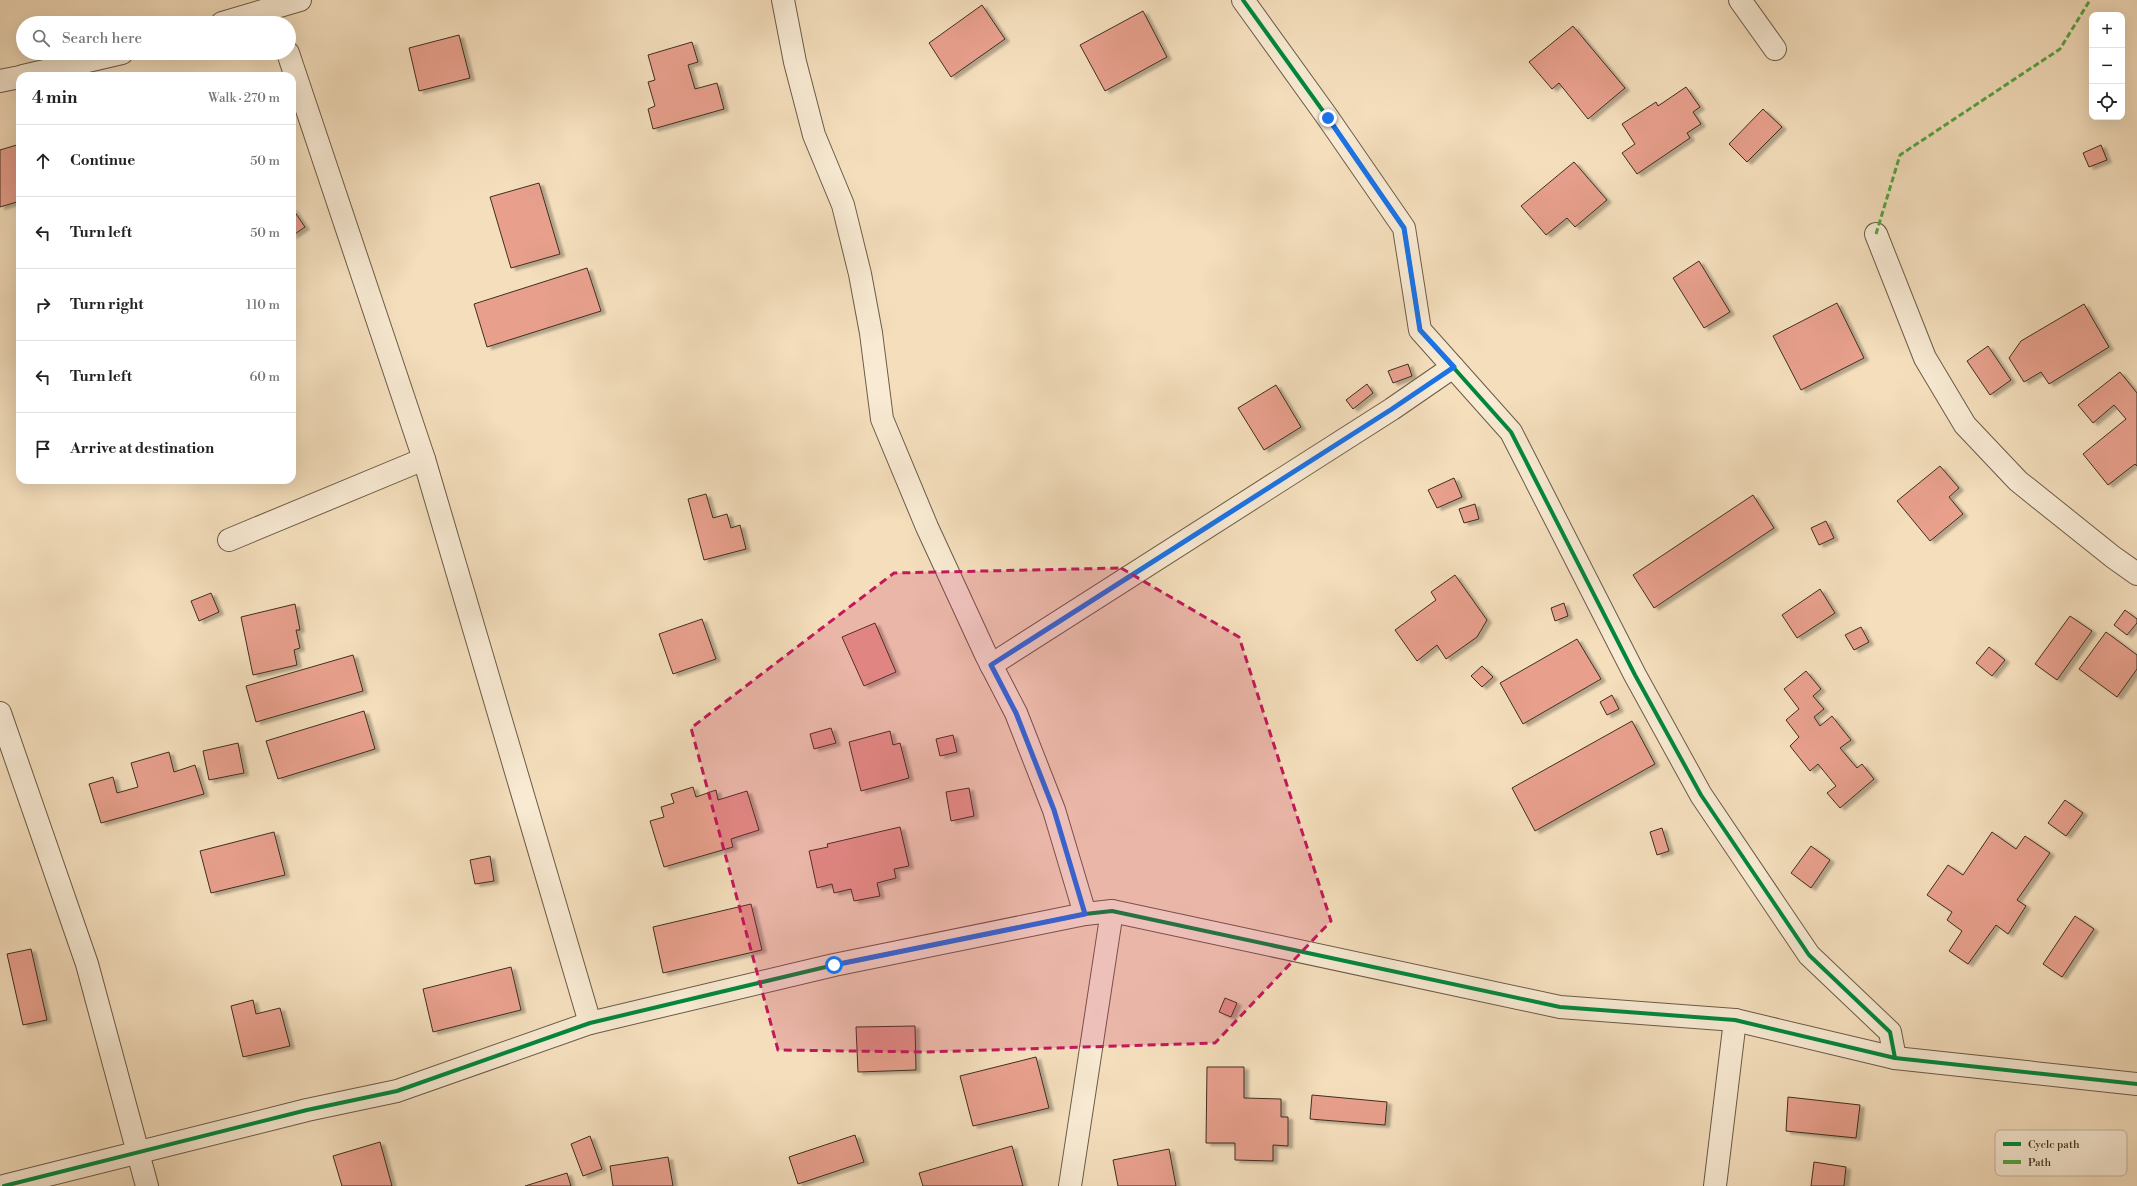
<!DOCTYPE html>
<meta charset="utf-8">
<style>
body{margin:0;font-family:"Libre Bodoni",serif;background:#f6f6f6;color:#222}
.controls{position:absolute;right:12px;top:12px;display:grid;overflow:hidden;border-radius:8px;box-shadow:0 4px 16px #0002}
.controls button{width:36px;height:36px;display:grid;place-items:center;padding:0;border:0;border-bottom:1px solid #e0e0e0;background:#fff;color:#222;font:20px sans-serif}
.stop{position:absolute;width:12px;height:12px;margin:-9px;border:3px solid #1a73e8;border-radius:50%;background:#fff}
.stop.end{background:#1a73e8;border-color:#fff;box-shadow:0 1px 4px #0008}
.list{margin:0;padding:0;list-style:none}
h2{display:flex;justify-content:space-between;align-items:center;height:52px;margin:0;padding:0 16px;font-size:17px}
h2 small{font-size:13px;font-weight:400;color:#767676}
.list li{display:grid;grid-template-columns:26px 1fr auto;gap:12px;align-items:center;box-sizing:border-box;height:72px;padding:0 16px;border-top:1px solid #e0e0e0}
.list b{display:block;font-size:15px;white-space:nowrap}
.list em{font-size:13px;font-style:normal;color:#767676}
.icon{flex:none;width:22px;height:22px;fill:none;stroke:currentColor;stroke-width:2;stroke-linecap:round;stroke-linejoin:round}
.map{position:relative;flex:none;width:2137px;height:1186px;overflow:hidden}
.search{position:absolute;background:#fff;box-shadow:0 4px 16px #0002;left:16px;top:16px;width:280px;height:44px;display:flex;align-items:center;gap:10px;box-sizing:border-box;padding:0 14px;border-radius:22px;color:#767676;font-size:15px}
.panel{position:absolute;background:#fff;box-shadow:0 4px 16px #0002;left:16px;top:72px;width:280px;height:412px;border-radius:12px}
.map>svg:first-child{display:block}
</style>
<div class="map">
<svg width="2137" height="1186" viewBox="0 0 2137 1186">
<defs>
<filter id="shadow"><feDropShadow dx="4.5" dy="2.5" stdDeviation="1" flood-color="#0004"/></filter>
</defs>
<rect width="100%" height="100%" fill="#f4debc"/>
<filter id="stains"><feTurbulence type="fractalNoise" baseFrequency=".005" numOctaves="4"/><feColorMatrix values="0 0 0 0 .2 0 0 0 0 .09 0 0 0 0 .02 0 0 0 .5 -.17"/></filter>
<radialGradient id="worn" r=".72"><stop offset=".6" stop-color="#630" stop-opacity="0"/><stop offset="1" stop-color="#630" stop-opacity=".3"/></radialGradient>
<g fill="#e8a08d" stroke="#3e2f1f" filter="url(#shadow)">
<path d="M982,5L1005,39L951,77L929,43Z"/>
<path d="M1143,11L1167,57L1105,91L1080,45Z"/>
<path d="M1573,26L1625,88L1588,119L1559,83L1552,89L1529,62Z"/>
<path d="M459,35L470,78L419,91L409,48Z"/>
<path d="M692,42L698,62L688,65L695,89L717,83L724,109L653,129L648,109L655,106L648,82L655,80L648,55Z"/>
<path d="M1686,87L1700,107L1693,112L1701,124L1687,133L1690,138L1637,174L1622,153L1635,144L1622,124L1656,102L1658,106Z"/>
<path d="M1763,109L1782,127L1747,162L1729,144Z"/>
<path d="M20,144V201L0,207V150Z"/>
<path d="M2101,145L2107,160L2089,167L2083,153Z"/>
<path d="M1574,162L1607,200L1575,227L1567,218L1546,235L1521,206Z"/>
<path d="M539,183L560,254L511,268L490,197Z"/>
<path d="M292,208L305,227L292,236Z"/>
<path d="M1699,261L1730,312L1704,328L1673,278Z"/>
<path d="M587,268L601,311L487,347L474,304Z"/>
<path d="M1837,303L1864,358L1801,390L1773,336Z"/>
<path d="M2084,304L2109,347L2049,384L2041,372L2024,382L2009,358L2021,341Z"/>
<path d="M1988,346L2011,380L1990,395L1967,361Z"/>
<path d="M1408,364L1412,376L1393,383L1388,371Z"/>
<path d="M2120,372L2137,393V466L2135,464L2108,485L2083,454L2126,419L2114,405L2093,423L2078,405Z"/>
<path d="M1367,384L1373,393L1353,409L1346,400Z"/>
<path d="M1276,385L1301,427L1264,450L1238,408Z"/>
<path d="M1940,466L1959,488L1949,497L1963,514L1930,541L1897,501Z"/>
<path d="M1454,478L1462,497L1437,508L1428,490Z"/>
<path d="M706,494L713,518L727,514L731,528L740,525L746,549L704,560L688,499Z"/>
<path d="M1753,495L1774,528L1654,608L1633,575Z"/>
<path d="M1475,504L1479,519L1464,523L1459,509Z"/>
<path d="M1826,521L1834,538L1819,545L1811,528Z"/>
<path d="M1455,575L1487,620L1477,637L1446,659L1437,645L1417,661L1395,630L1436,600L1431,592Z"/>
<path d="M1820,589L1835,613L1797,638L1782,615Z"/>
<path d="M211,593L219,612L199,621L191,601Z"/>
<path d="M1564,603L1568,616L1555,621L1551,608Z"/>
<path d="M295,604L300,630H296L300,648L294,650L297,665L253,675L241,617Z"/>
<path d="M2125,610L2137,619V623L2127,635L2114,625Z"/>
<path d="M2070,616L2092,631L2057,680L2035,664Z"/>
<path d="M702,619L716,659L673,674L659,634Z"/>
<path d="M875,623L896,672L864,686L842,637Z"/>
<path d="M1861,627L1869,642L1854,650L1845,635Z"/>
<path d="M2106,632L2137,655V669L2117,697L2079,669Z"/>
<path d="M1577,639L1601,679L1523,724L1500,683Z"/>
<path d="M1989,647L2005,660L1992,676L1976,663Z"/>
<path d="M353,655L363,691L256,722L246,686Z"/>
<path d="M1482,666L1493,677L1482,687L1471,676Z"/>
<path d="M1806,671L1821,689L1813,696L1824,709L1814,717L1820,726L1832,716L1851,740L1840,748L1857,768L1862,764L1874,779L1840,808L1827,793L1836,786L1818,764L1810,771L1790,746L1799,737L1786,720L1799,709L1784,689Z"/>
<path d="M1612,695L1619,709L1607,715L1600,702Z"/>
<path d="M364,711L375,749L278,779L266,741Z"/>
<path d="M1632,721L1655,764L1535,831L1512,788Z"/>
<path d="M831,728L836,743L814,749L810,734Z"/>
<path d="M890,731L893,745L900,743L909,778L861,791L849,742Z"/>
<path d="M953,735L957,752L940,756L936,739Z"/>
<path d="M238,743L244,773L209,780L203,751Z"/>
<path d="M169,752L174,772L195,765L204,794L101,823L89,784L113,777L117,793L138,787L131,763Z"/>
<path d="M693,787L696,797L716,790L718,800L747,791L759,830L731,839L733,847L664,867L650,821L664,817L661,807L674,803L671,794Z"/>
<path d="M969,788L974,816L951,821L946,792Z"/>
<path d="M2065,800L2083,813L2066,836L2048,823Z"/>
<path d="M900,827L909,866L894,869L896,878L877,883L880,896L854,901L851,889L834,893L832,884L817,888L809,851L828,847L827,844Z"/>
<path d="M1662,828L1669,851L1657,855L1650,832Z"/>
<path d="M274,832L285,875L211,893L200,851Z"/>
<path d="M1992,832L2016,849L2025,836L2050,853L2017,900L2026,906L2008,934L1996,925L1968,964L1949,951L1962,931L1947,920L1952,912L1927,895L1948,865L1963,875Z"/>
<path d="M1811,846L1830,860L1811,888L1791,873Z"/>
<path d="M490,856L494,881L475,884L470,860Z"/>
<path d="M751,904L762,950L663,973L653,927Z"/>
<path d="M2075,916L2094,929L2062,977L2043,964Z"/>
<path d="M31,949L47,1020L23,1025L7,954Z"/>
<path d="M511,967L521,1010L433,1032L423,989Z"/>
<path d="M1225,998L1237,1003L1231,1017L1219,1012Z"/>
<path d="M253,1000L256,1014L280,1008L290,1046L243,1057L231,1006Z"/>
<path d="M915,1026L916,1070L858,1072L856,1027Z"/>
<path d="M1036,1057L1049,1108L973,1126L960,1076Z"/>
<path d="M1207,1067H1244V1098L1281,1099V1117H1288V1146L1273,1145V1161L1235,1160V1143H1206Z"/>
<path d="M1312,1095L1387,1102L1385,1125L1310,1119Z"/>
<path d="M1788,1097L1860,1105L1856,1138L1786,1131Z"/>
<path d="M855,1135L864,1162L798,1184L789,1157Z"/>
<path d="M590,1136L602,1169L583,1176L571,1144Z"/>
<path d="M380,1142L392,1186H342L333,1156Z"/>
<path d="M1012,1146L1023,1186H923L919,1173Z"/>
<path d="M1169,1149L1176,1186H1118L1113,1160Z"/>
<path d="M668,1157L673,1186H613L610,1166Z"/>
<path d="M1814,1162L1846,1167L1844,1186H1811Z"/>
<path d="M567,1173L571,1186H525Z"/>
</g>
<g fill="none" stroke-linecap="round" stroke-linejoin="round">
<g stroke="#6c5b46" stroke-width="24">
<g id="minor">
<path d="M783,0L795,62L814,135L843,205L860,274L871,333L882,419L927,527L986,655L1016,713L1054,810L1085,914"/>
<path d="M1243,0L1328,118L1404,228L1420,330L1511,432L1635,675L1701,795L1809,955L1890,1032L1895,1058"/>
<path d="M1740,0L1775,49"/>
<path d="M222,23L300,0"/>
<path d="M288,53L424,459L590,1023"/>
<path d="M23,76L122,53"/>
<path d="M0,81L20,77"/>
<path d="M1876,234L1925,358L1965,425L2018,481L2113,557L2137,574"/>
<path d="M229,540L424,459"/>
<path d="M991,665L1392,409L1453,367"/>
<path d="M0,713L87,964L147,1186"/>
<path d="M4,1186L307,1110L397,1091L590,1023L834,965L1085,914L1112,911L1560,1007L1735,1020L1895,1058L2137,1084"/>
<path d="M1070,1186L1112,911"/>
<path d="M1715,1186L1735,1020"/>
</g>
</g>
<use href="#minor" stroke="#f8ead3" stroke-width="22"/>
<path stroke="#54a441" stroke-width="3" stroke-dasharray="6 3" stroke-linecap="butt" d="M1876,234L1900,155L2060,49L2090,0"/>
<g stroke="#f8ead3" stroke-width="6">
<g id="cycleway">
<path d="M1243,0L1328,118L1404,228L1420,330L1511,432L1635,675L1701,795L1809,955L1890,1032L1895,1058"/>
<path d="M4,1186L307,1110L397,1091L590,1023L834,965L1085,914L1112,911L1560,1007L1735,1020L1895,1058L2137,1084"/>
</g>
</g>
<use href="#cycleway" stroke="#00873e" stroke-width="4"/>
</g>
<g fill="none" stroke-linecap="round" stroke-linejoin="round">
<path stroke="#1a73e8" stroke-width="5" d="M834,965L1085,914L1054,810L1016,713L991,665L1392,409L1454,367L1420,330L1404,228L1328,118"/>
</g>
<path fill="#c2185b" fill-opacity="0.2" stroke="#c2185b" stroke-width="3" stroke-dasharray="8 5" stroke-linejoin="round" d="M1121,568L1239,637L1331,921L1215,1043L925,1052L778,1050L691,728L894,573Z"/>
<rect x="1995" y="1130" width="132" height="46" rx="6" fill="#f8ead3" stroke="#c0b29d" stroke-width="1"/>
<rect x="2003" y="1142" width="18" height="4" fill="#00873e"/>
<rect x="2003" y="1160" width="18" height="4" fill="#54a441"/>
<g font-size="11" fill="#3e2f1f">
<text x="2028" y="1148">Cycle path</text>
<text x="2028" y="1166">Path</text>
</g>
<rect width="100%" height="100%" filter="url(#stains)"/>
<rect width="100%" height="100%" fill="url(#worn)"/>
</svg>
<div class="controls">
<button>+</button>
<button>−</button>
<button><svg class="icon" aria-label="locate" viewBox="0 0 24 24"><circle cx="12" cy="12" r="6"/><path d="M12 2v4M12 18v4M2 12h4M18 12h4"/></svg></button>
</div>
<div class="stop" style="left:834px;top:965px"></div>
<div class="stop end" style="left:1328px;top:118px"></div>
<div class="search"><svg class="icon" aria-label="search" viewBox="0 0 24 24"><circle cx="10" cy="10" r="6"/><path d="M15 15l6 6"/></svg>Search here</div>
<section class="panel">
<h2>4 min<small>Walk · 270 m</small></h2>
<ul class="list">
<li><svg class="icon" aria-label="ahead" viewBox="0 0 24 24"><path d="M12 20V5M6 11l6-6 6 6"/></svg><div><b>Continue</b></div><em>50 m</em></li>
<li><svg class="icon" aria-label="left" viewBox="0 0 24 24"><path d="M17 20v-9H6M10 6l-5 5 5 5"/></svg><div><b>Turn left</b></div><em>50 m</em></li>
<li><svg class="icon" aria-label="right" viewBox="0 0 24 24"><path d="M7 20v-9h11M14 6l5 5-5 5"/></svg><div><b>Turn right</b></div><em>110 m</em></li>
<li><svg class="icon" aria-label="left" viewBox="0 0 24 24"><path d="M17 20v-9H6M10 6l-5 5 5 5"/></svg><div><b>Turn left</b></div><em>60 m</em></li>
<li><svg class="icon" aria-label="arrive" viewBox="0 0 24 24"><path d="M6 21V4h12l-3 4 3 4H6"/></svg><div><b>Arrive at destination</b></div></li>
</ul>
</section>
</div>
